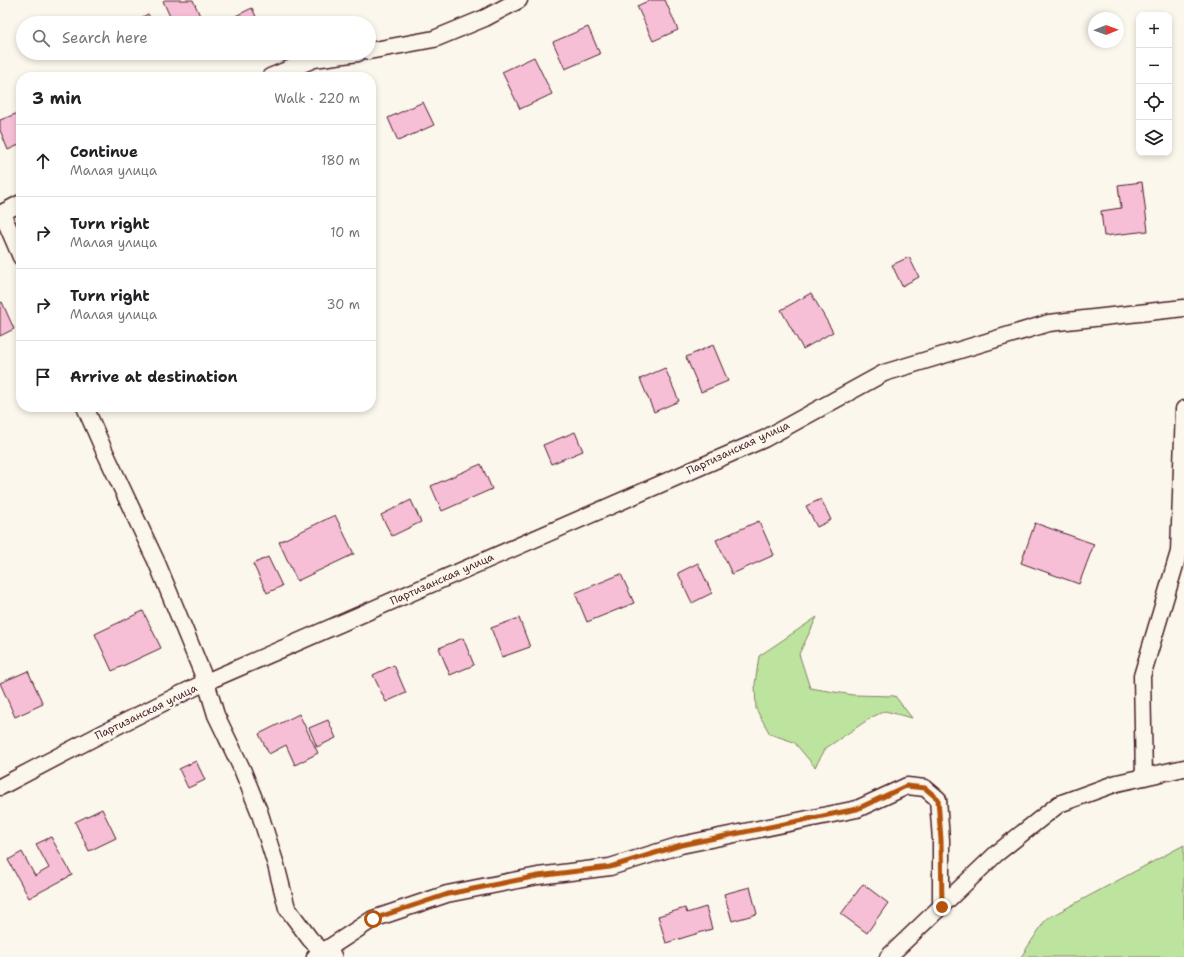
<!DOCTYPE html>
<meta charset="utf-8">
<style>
body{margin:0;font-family:"Shantell Sans",sans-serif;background:#f2f2f2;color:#202124}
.controls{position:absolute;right:12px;top:12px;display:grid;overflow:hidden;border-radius:8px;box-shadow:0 2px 6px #0003}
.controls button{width:36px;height:36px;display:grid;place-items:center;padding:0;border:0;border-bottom:1px solid #e0e0e0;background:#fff;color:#202124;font:20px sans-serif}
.compass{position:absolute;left:1088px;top:12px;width:36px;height:36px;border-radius:50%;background:#fff;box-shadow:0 2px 6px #0003;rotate:89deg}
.stop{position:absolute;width:12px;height:12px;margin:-9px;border:3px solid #b45309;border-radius:50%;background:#fff}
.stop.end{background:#b45309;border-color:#fff;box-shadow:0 1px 4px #0008}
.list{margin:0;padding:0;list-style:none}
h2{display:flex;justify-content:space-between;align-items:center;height:52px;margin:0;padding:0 16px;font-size:17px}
h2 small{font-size:13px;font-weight:400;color:#757577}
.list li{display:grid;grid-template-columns:26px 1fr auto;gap:12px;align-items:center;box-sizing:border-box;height:72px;padding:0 16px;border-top:1px solid #e0e0e0}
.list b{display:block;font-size:15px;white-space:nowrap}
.list p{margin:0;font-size:13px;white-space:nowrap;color:#757577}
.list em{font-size:13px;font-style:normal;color:#757577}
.icon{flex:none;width:22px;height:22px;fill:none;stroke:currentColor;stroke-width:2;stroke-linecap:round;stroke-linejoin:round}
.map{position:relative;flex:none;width:1184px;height:957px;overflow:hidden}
.search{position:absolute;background:#fff;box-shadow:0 2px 6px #0003;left:16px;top:16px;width:360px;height:44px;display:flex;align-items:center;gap:10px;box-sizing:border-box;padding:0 14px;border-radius:22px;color:#757577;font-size:15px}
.panel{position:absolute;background:#fff;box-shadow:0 2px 6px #0003;left:16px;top:72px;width:360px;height:340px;border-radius:16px}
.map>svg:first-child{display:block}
</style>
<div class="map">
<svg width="1184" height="957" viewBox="0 0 1184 957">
<rect width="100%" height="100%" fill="#fbf7ec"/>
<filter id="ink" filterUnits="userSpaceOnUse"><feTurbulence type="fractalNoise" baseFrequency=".025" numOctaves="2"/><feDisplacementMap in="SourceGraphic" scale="8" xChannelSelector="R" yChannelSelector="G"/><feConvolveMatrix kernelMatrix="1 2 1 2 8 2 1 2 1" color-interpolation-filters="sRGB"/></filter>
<g filter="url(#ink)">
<g fill="#bde49f" stroke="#848265">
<path d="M817,617L799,654L810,688L853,695L895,696L912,718L885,711L872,717L826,748L815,767L794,742L770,734L756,709L755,684L759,656Z"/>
<path d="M1184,845V957H1021L1046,919Z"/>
</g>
<g fill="#f7bfd6" stroke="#4a1f2b">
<path d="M165,0H193L201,18L190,23H173L163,1Z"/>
<path d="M650,0H665L678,30L653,41L637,6Z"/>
<path d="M252,8L259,23H221Z"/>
<path d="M148,14L153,23H131Z"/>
<path d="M588,27L600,54L565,69L553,42Z"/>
<path d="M534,57L552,94L520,109L502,72Z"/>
<path d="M423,102L434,125L398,141L388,118Z"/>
<path d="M21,112V144L8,150L0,130V120Z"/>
<path d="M1142,182L1148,231L1104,236L1101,211L1121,208L1118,185Z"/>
<path d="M909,257L919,277L902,286L892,265Z"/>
<path d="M811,293L833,332L803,349L781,310Z"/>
<path d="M2,302L14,329L0,336V303Z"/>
<path d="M713,345L728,381L701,392L686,357Z"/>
<path d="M665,368L679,401L654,412L640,379Z"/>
<path d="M575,432L583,451L551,464L543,445Z"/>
<path d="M481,464L492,489L442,511L431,486Z"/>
<path d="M821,499L831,520L817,527L806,506Z"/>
<path d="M411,500L421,522L392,536L381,515Z"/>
<path d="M335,515L354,554L297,581L279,542Z"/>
<path d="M759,521L774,555L732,574L716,540Z"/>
<path d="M1035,523L1094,544L1079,584L1021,563Z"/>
<path d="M268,557L282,586L267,593L253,564Z"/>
<path d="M698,563L712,593L692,603L678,573Z"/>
<path d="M621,574L634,603L587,622L575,593Z"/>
<path d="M143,611L161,648L112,671L95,634Z"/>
<path d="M519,618L530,647L502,657L491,628Z"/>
<path d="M463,638L474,665L450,675L439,648Z"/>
<path d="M394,665L406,693L386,702L373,675Z"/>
<path d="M28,671L43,704L15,717L0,683Z"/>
<path d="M299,714L318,753L295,765L286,745L269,754L259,734Z"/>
<path d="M328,720L336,738L317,747L309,728Z"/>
<path d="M196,761L205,780L188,788L179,769Z"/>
<path d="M102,809L116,838L89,851L75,822Z"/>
<path d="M51,837L72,875L29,898L8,860L22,852L35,876L49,868L36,844Z"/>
<path d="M863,884L888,903L867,933L841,914Z"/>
<path d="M750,887L757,914L732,921L724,894Z"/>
<path d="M706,907L712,929L666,943L658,916L685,908L687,913Z"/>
</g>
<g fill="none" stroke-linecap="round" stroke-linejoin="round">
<g stroke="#4a1f2b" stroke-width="19">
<g id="minor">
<path d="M369,51L434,39L485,18L519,0"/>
<path d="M270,77L314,59L358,53"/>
<path d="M2,213L21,257"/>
<path d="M0,214L21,203"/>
<path d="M85,407L103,448L157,563L206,682L216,715L242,769L259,811L276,865L287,908L310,939L323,952L333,956"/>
<path d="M1144,777L1142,676L1179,552L1184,409"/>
<path d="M0,787C68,751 136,715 206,682L764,439L884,373L1049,323L1184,308"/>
<path d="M315,957L373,919L447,894L538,876L610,867L681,845L857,809L907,786L925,788L938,799L941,840V907"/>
<path d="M888,957L996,854L1059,804L1117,783L1184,768"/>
</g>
</g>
<use href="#minor" stroke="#fbf7ec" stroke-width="16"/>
</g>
</g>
<g fill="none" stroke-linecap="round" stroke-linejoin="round" filter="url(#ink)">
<path stroke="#b45309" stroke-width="5" d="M373,919L448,894L538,876L610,867L681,845L857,809L906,786L925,788L938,799L941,840L942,907"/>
</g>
<g text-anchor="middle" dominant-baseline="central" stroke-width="4" stroke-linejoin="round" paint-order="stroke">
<g font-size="11" fill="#4a1f2b" stroke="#fbf7ec">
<text transform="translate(738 448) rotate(-25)">Партизанская улица</text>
<text transform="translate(442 579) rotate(-24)">Партизанская улица</text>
<text transform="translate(146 712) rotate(-26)">Партизанская улица</text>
</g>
</g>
</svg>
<div class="controls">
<button>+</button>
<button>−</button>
<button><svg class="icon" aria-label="locate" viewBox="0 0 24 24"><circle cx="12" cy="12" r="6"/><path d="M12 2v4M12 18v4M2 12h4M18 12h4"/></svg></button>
<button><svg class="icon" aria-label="layers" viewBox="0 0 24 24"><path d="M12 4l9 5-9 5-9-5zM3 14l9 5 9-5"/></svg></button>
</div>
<svg class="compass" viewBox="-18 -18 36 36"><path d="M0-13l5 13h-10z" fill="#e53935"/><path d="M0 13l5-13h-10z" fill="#757577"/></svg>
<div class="stop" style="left:373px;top:919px"></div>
<div class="stop end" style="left:942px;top:907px"></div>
<div class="search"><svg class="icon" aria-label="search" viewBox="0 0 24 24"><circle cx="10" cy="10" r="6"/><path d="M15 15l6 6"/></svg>Search here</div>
<section class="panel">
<h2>3 min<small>Walk · 220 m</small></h2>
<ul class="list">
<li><svg class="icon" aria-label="ahead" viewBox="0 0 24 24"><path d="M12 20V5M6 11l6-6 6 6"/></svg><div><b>Continue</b><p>Малая улица</p></div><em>180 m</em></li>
<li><svg class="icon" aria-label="right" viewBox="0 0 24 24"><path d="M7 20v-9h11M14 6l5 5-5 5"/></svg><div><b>Turn right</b><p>Малая улица</p></div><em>10 m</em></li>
<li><svg class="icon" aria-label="right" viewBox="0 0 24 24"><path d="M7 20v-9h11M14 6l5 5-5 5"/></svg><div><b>Turn right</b><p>Малая улица</p></div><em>30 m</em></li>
<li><svg class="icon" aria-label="arrive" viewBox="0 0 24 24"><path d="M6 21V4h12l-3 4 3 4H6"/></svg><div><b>Arrive at destination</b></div></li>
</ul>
</section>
</div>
